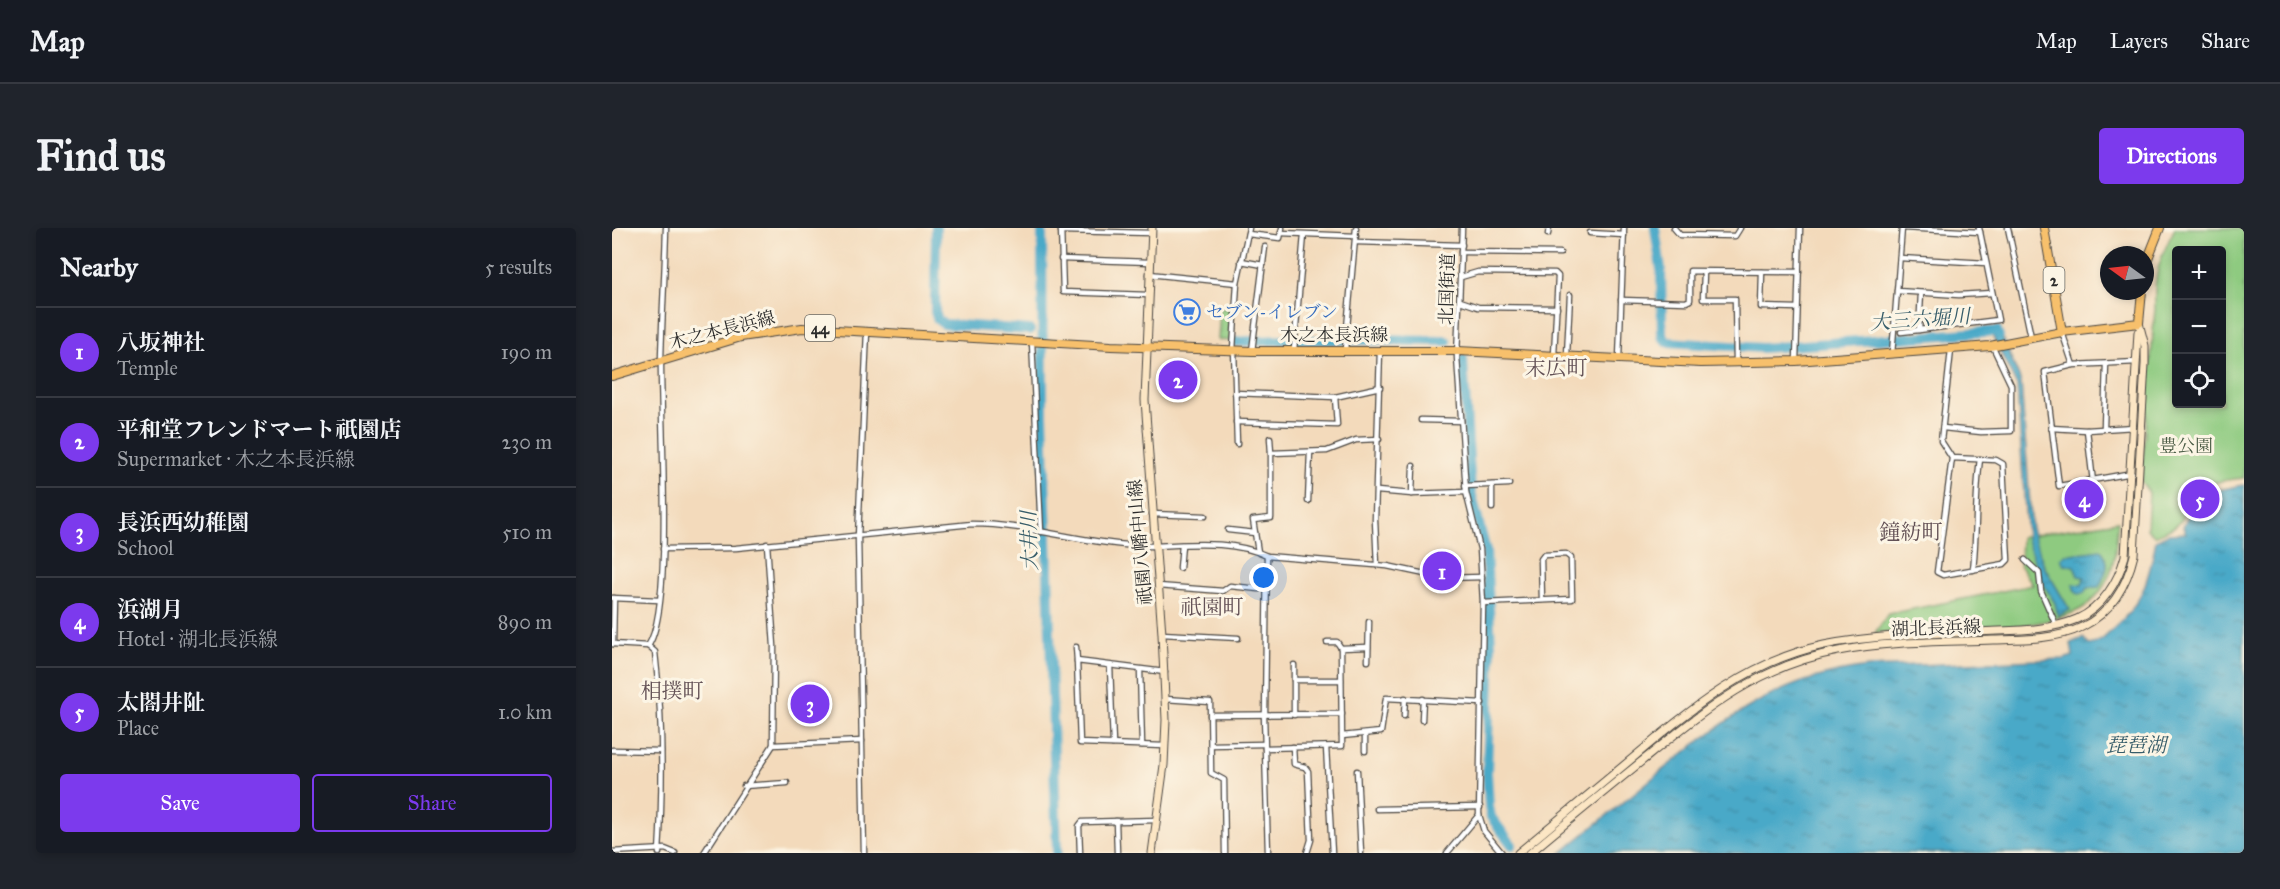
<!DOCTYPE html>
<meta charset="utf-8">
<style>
body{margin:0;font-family:"IM FELL Great Primer","Noto Serif JP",serif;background:#20242c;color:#f1f3f6}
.controls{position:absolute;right:18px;top:18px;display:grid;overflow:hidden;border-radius:6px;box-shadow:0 3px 9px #0003}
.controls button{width:54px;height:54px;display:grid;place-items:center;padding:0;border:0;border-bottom:2px solid #363941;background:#171b24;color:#f1f3f6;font:30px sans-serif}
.compass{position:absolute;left:1488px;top:18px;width:54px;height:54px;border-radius:50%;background:#171b24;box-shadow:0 3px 9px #0003;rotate:285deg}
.you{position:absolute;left:652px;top:350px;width:21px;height:21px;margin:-15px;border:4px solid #fff;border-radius:50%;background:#1a73e8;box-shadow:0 0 0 9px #1a73e833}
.badge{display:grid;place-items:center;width:39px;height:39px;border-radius:50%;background:#7c3aed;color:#fff;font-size:20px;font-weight:700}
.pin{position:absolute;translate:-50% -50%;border:3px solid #fff;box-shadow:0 2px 6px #0006}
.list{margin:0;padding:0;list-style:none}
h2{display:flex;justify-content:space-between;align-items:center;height:78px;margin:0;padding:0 24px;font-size:26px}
h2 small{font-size:20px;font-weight:400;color:#9ea1a6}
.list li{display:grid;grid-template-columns:39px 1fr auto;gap:18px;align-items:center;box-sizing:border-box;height:90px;padding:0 24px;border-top:2px solid #363941}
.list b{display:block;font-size:22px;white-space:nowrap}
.list p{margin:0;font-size:20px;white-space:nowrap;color:#9ea1a6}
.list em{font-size:20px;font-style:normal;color:#9ea1a6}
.actions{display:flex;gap:12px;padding:18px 24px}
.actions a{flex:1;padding:14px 0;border:2px solid #7c3aed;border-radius:6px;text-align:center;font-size:21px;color:#7c3aed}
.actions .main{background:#7c3aed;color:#fff}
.icon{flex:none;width:33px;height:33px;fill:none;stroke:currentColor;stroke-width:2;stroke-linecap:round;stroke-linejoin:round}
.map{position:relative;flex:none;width:1632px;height:625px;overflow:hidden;border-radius:6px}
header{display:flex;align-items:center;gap:36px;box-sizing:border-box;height:84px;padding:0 30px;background:#171b24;border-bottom:2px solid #363941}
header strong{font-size:28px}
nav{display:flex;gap:33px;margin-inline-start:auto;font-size:21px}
.intro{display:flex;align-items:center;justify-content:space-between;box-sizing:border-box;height:144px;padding:0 36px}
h1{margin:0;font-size:42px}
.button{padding:15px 27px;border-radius:6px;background:#7c3aed;color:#fff;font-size:21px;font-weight:700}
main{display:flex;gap:36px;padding:0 36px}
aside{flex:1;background:#171b24;border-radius:6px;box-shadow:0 3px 9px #0003}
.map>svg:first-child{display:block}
</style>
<header>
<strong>Map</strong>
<nav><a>Map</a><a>Layers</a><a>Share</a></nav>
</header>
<div class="intro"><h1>Find us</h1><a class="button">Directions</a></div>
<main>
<aside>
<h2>Nearby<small>5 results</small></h2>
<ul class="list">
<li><span class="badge">1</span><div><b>八坂神社</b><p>Temple</p></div><em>190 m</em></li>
<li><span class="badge">2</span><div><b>平和堂フレンドマート祇園店</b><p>Supermarket · 木之本長浜線</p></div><em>230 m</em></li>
<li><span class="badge">3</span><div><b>長浜西幼稚園</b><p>School</p></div><em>510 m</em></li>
<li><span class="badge">4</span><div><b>浜湖月</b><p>Hotel · 湖北長浜線</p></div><em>890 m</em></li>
<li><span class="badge">5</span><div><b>太閤井阯</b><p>Place</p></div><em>1.0 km</em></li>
</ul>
<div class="actions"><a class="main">Save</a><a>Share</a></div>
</aside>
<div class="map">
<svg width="1632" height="625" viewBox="0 0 1632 625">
<defs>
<pattern id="cemetery-stones" width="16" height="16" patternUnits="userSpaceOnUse" patternTransform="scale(1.5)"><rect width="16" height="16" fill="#8eca80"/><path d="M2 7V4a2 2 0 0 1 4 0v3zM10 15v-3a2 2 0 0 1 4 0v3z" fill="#74a469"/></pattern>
<pattern id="water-ripples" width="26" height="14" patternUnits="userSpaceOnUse" patternTransform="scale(1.5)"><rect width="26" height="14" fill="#49a9c8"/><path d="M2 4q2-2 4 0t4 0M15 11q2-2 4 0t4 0" fill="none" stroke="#3d8aa3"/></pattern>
</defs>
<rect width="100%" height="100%" fill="#fcf5e5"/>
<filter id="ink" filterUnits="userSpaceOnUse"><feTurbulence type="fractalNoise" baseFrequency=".0167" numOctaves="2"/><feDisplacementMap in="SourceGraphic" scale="12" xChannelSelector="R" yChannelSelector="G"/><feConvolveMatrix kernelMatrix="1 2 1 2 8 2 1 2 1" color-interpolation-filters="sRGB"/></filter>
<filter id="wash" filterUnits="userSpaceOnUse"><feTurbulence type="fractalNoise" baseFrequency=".008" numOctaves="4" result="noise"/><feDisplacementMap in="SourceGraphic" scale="24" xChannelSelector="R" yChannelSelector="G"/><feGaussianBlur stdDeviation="1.35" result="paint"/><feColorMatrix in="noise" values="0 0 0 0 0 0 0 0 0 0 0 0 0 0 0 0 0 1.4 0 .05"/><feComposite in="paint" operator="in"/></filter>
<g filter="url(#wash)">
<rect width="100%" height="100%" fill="#f3dabb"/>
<path fill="url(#cemetery-stones)" stroke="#5c7a56" stroke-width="1.5" d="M608,80L619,81V113L606,112Z"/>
<g fill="#8eca80" stroke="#5c7a56" stroke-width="1.5" fill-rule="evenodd">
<path d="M1563,0H1632V250C1610,252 1592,255 1574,269C1577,294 1563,300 1542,308L1535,301L1537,265L1529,253L1543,80C1541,47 1548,29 1563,0ZM1564,22H1610V176H1564Z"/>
<path d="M1506,293C1504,312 1504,335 1495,352C1490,363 1479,376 1467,382C1417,406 1320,402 1263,405L1276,386L1421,357L1408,337L1409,309Z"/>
</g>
<g fill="url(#water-ripples)" stroke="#3a6a7a" stroke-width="1.5">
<path d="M1386,99L1409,154L1420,304L1433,340L1458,382L1446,388L1443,375L1430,354L1415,312L1405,158L1377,101Z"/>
<path d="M1632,257V625H949C982,598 1015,571 1048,544C1117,489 1167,449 1257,439L1452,431L1461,428L1459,415L1471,410L1477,417C1487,416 1493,409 1500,402C1531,376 1537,351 1544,312L1556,306L1574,305L1571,299L1578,283L1576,274L1584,270L1589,272L1601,263Z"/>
<path d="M1489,322C1500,335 1494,345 1487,359L1475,360L1472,365L1466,366L1463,363L1461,356L1470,357L1472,349L1466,348L1462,338L1452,336L1449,331L1452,327Z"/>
</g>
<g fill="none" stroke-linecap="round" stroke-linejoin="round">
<g stroke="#49a9c8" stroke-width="10">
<path d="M324,0L323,84L326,92L332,96L418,102"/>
<path d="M430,0L431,187L445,625"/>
<path d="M1043,0L1049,41L1050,108L1055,114L1150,120L1385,103L1387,108"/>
<path d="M684,112H730"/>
<path d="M737,112L835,113"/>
<path d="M644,113L678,112"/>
<path d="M624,114L639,113"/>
<path d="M851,131L859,264L874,323L879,417L875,545L877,578L879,589L900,617"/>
</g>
</g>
</g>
<g filter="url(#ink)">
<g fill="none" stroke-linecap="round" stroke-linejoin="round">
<g stroke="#494541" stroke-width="7">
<g id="street">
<path d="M449,0L451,64L536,67"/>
<path d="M850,0L845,129L854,264L868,321L871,375L867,587L872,603L890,625"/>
<path d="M1062,0L1068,7L1123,8L1128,0"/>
<path d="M1290,0L1368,4L1367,0"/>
<path d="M1396,0L1419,109"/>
<path d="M449,3L540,5"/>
<path d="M669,5L744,8"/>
<path d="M978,5L1012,7"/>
<path d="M636,6L668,10L670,0"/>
<path d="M936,6L937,0"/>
<path d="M744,14L850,17"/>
<path d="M849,24L948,25"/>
<path d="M1288,30L1374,35"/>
<path d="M449,31L538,34"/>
<path d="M629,33L651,37"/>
<path d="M1092,44L1091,71H1123L1124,134"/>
<path d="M1150,44L1149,79L1185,80"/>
<path d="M537,46L625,55"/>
<path d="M849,49L866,44L943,45L946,48L942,127"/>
<path d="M1285,63L1347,67L1380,65"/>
<path d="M1309,65L1307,102L1386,92L1368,4"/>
<path d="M1009,72L1074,74L1078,72V43L1187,44"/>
<path d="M848,73L866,79L945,80"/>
<path d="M1289,104L1307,102"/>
<path d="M1450,104L1461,137L1433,144L1447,258L1520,245"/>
<path d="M420,114L429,304"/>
<path d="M621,122L625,55L637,0"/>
<path d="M622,122L625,216"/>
<path d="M682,122L692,7"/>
<path d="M733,122L744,0"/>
<path d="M1339,122L1329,213L1340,230L1325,344L1331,347L1392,336L1396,332L1391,236L1384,232L1340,230"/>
<path d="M640,123L653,19"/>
<path d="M1280,126L1290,0"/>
<path d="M955,127L958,67"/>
<path d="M1007,130L1012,0"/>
<path d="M1184,133L1188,0"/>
<path d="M1461,137L1525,134"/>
<path d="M623,165L723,169L725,197L624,194"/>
<path d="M723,169L768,159"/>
<path d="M809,192L849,193"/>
<path d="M1492,199L1494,136"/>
<path d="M1331,200L1369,204L1399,203V157L1382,121L1378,118"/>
<path d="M1439,200L1475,202L1522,199"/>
<path d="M1475,202L1481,254"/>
<path d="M658,210L659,225"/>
<path d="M880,257V280"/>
<path d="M853,258L897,256"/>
<path d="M765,263L800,266L854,264"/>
<path d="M800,266L801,238"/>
<path d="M696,273L698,224"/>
<path d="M540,286L593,288"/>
<path d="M616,302L643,305"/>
<path d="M155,316L162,418L161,517L250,513"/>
<path d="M51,321L124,320L360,296C417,296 471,316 528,318C569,318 617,310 655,328L775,338L832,350L870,349"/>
<path d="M646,324L641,292L659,290V225L715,223L744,212L767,211"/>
<path d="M1413,332L1427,345L1429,363L1444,397"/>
<path d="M765,337L763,292L768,122"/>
<path d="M568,340L570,317"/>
<path d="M1361,342C1365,304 1363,269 1368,231"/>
<path d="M546,358L611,363L618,358L647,361"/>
<path d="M0,370L47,372"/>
<path d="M871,375L960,371L959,330L954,326L932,327L929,331L930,372"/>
<path d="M550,406L626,410"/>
<path d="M715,414H725L729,420"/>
<path d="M0,416L36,418"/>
<path d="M1,416L2,370"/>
<path d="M464,419L465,433"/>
<path d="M756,433L757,394"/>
<path d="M498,438L501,516"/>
<path d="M528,442L530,517"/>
<path d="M682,452V437"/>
<path d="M553,471L598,474L599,545L612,552L613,625"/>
<path d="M598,487L730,486"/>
<path d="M652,487L656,625"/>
<path d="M653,487L655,328"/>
<path d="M682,487V452H729"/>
<path d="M792,488L793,470"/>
<path d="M810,492L811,471"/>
<path d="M753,506V523"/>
<path d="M730,508L769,504L774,470L870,475"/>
<path d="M599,517L652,516"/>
<path d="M552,518L468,515L465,433L553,444"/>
<path d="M681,519L682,536L693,539L696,543L699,612L695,625"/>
<path d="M714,519L720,625"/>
<path d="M653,520L730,518L729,420L756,419"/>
<path d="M0,522L49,523"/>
<path d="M745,543L749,625"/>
<path d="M132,558L175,555"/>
<path d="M765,581L868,579"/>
<path d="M504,593L505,625"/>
<path d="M0,624L53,621L63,625"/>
<path d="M47,625C51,558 51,491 43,424L36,418C62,382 48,186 49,132C50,88 53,44 54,0"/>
<path d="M92,625L161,517"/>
<path d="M252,625L246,309L255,103"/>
<path d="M468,625L467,598L470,594L545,592"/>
<path d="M835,625L867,587"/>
</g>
</g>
<g stroke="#494541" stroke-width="9">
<g id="secondary">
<path d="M540,625L552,537L554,492L550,406L533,172L540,0"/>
<path d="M906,625C945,593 983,561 1022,529C1079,481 1136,433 1212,417C1263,407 1314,406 1366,404C1398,402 1434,404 1465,391C1490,380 1506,354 1513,328L1526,104"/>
<path d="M918,625C955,594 993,563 1030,533C1093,482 1145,438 1226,423C1277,413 1329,414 1381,412C1410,411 1443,412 1470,399C1499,385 1515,357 1522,327L1533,136V118L1527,95"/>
</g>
</g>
<g stroke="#494541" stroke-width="10">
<g id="primary">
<path d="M1432,0L1450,104"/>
<path d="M1533,38L1548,0"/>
<path d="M0,148L129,109L190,100L499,118L640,123H846L1089,135L1184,133L1378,118L1450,104L1527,95L1530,63"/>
</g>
</g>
<use href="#street" stroke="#fff" stroke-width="4.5"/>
<use href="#secondary" stroke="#fce6c4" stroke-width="7"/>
<use href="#primary" stroke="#f7c06c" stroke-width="8"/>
</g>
</g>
<defs>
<g id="supermarket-ring" transform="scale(1.35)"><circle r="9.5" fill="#fcf5e5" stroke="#3f7fe0" stroke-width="1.5"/><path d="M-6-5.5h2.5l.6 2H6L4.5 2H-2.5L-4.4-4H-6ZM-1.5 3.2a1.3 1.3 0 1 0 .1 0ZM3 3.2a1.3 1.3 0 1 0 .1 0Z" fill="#3f7fe0"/></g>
</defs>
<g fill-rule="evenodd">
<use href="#supermarket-ring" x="575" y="84"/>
</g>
<g text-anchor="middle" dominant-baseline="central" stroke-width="6" stroke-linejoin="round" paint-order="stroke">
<g fill="#fcf5e5" stroke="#6a6863" stroke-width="1.5">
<rect x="1431.5" y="39" width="21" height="26" rx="4.5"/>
<rect x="193" y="87" width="30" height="26" rx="4.5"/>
</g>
<g font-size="16" font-weight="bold" fill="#2b2b2b">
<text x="1442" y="52">2</text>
<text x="208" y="100">44</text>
</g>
<g font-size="18" fill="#2b2b2b" stroke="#fcf5e5">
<text transform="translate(835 61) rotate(-88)">北国街道</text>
<text transform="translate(110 102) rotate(-14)">木之本長浜線</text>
<text x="722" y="107">木之本長浜線</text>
<text transform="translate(528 314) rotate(-95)">祇園八幡中山線</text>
<text transform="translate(1324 400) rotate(-2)">湖北長浜線</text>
</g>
<g font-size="18" fill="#366cbe" stroke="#fcf5e5" text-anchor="start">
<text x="594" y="84">セブン-イレブン</text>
</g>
<g font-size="18" fill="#495b44" stroke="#fcf5e5">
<text x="1574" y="218">豊公園</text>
</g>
<g font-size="20" font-style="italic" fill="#375d6a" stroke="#fcf5e5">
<text transform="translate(1308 91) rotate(-4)">大三六堀川</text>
<text transform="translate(417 313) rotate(-92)">大井川</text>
<text x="1524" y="517">琵琶湖</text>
</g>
<g font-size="21" fill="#635156" stroke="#fcf5e5">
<text x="944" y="140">末広町</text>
<text x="1299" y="304">鐘紡町</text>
<text x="600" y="379">祇園町</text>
<text x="60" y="463">相撲町</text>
</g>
</g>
</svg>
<div class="controls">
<button>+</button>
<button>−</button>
<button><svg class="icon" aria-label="locate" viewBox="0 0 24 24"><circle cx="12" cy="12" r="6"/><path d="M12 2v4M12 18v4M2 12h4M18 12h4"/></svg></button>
</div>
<svg class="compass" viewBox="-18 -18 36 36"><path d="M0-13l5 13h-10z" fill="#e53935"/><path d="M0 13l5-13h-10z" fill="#9ea1a6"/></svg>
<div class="you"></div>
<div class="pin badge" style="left:830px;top:343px">1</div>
<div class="pin badge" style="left:566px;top:152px">2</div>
<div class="pin badge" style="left:198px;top:476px">3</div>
<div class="pin badge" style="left:1472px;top:271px">4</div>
<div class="pin badge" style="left:1588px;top:271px">5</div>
</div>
</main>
